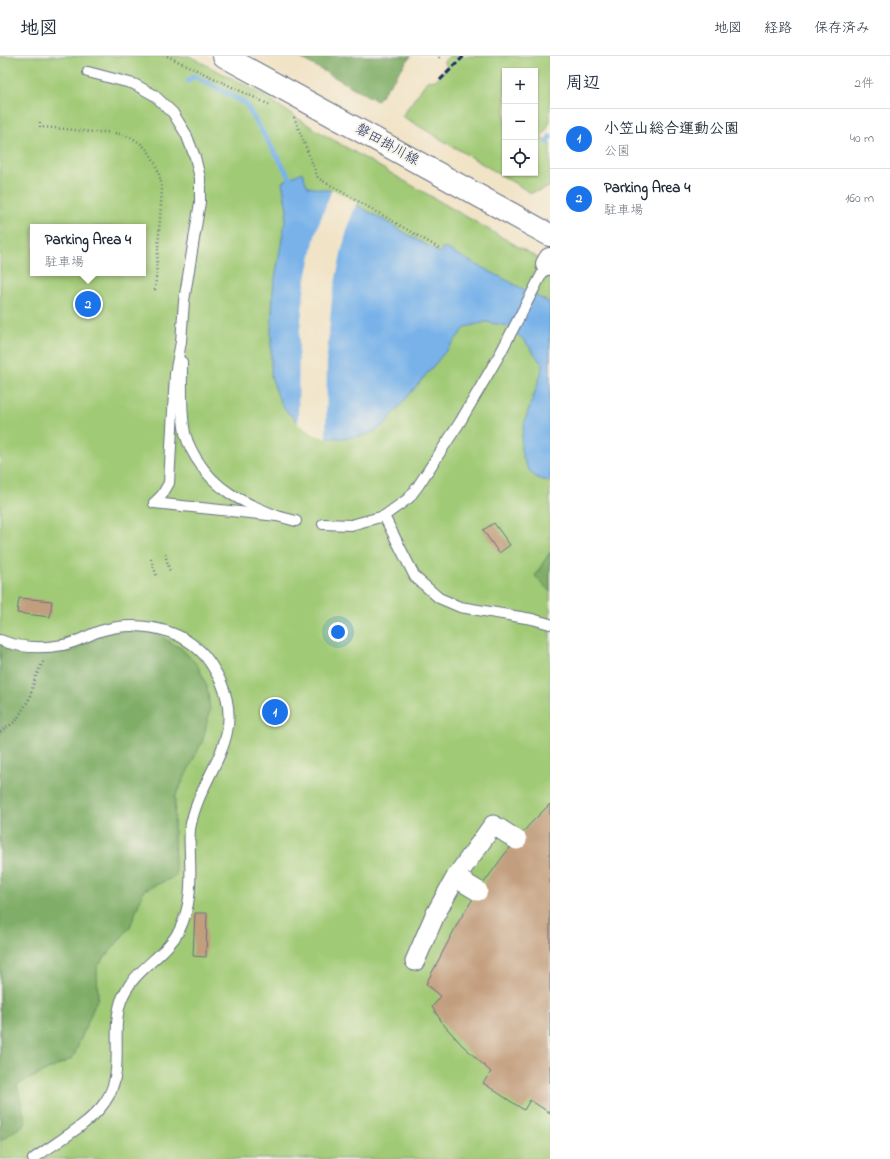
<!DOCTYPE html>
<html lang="ja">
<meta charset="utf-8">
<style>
body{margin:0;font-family:"Indie Flower","Klee One",sans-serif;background:#f6f6f7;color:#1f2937}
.controls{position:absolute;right:12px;top:12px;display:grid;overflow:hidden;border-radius:0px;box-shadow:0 1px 3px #0004}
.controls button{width:36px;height:36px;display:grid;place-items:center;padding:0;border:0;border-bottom:1px solid #e0e1e3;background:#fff;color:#1f2937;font:20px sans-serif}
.you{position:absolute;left:338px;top:576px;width:14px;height:14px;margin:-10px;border:3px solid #fff;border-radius:50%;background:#1a73e8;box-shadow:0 0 0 6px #1a73e833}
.badge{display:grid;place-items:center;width:26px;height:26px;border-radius:50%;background:#1a73e8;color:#fff;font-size:13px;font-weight:700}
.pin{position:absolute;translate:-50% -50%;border:2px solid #fff;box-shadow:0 1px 4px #0006}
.popup{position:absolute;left:30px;top:168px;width:116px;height:52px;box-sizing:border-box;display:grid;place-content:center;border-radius:0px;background:#fff;filter:drop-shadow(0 1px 3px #0005);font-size:13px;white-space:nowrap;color:#747a83}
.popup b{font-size:15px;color:#1f2937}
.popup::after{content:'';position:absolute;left:50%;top:100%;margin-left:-8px;border:8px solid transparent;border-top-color:#fff}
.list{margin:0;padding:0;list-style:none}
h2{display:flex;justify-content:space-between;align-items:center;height:52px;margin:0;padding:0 16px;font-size:17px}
h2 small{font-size:13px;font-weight:400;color:#747a83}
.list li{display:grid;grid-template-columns:26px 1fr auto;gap:12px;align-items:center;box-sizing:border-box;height:60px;padding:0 16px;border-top:1px solid #e0e1e3}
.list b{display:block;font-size:15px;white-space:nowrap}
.list p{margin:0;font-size:13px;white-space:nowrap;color:#747a83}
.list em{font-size:13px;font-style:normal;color:#747a83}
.icon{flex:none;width:22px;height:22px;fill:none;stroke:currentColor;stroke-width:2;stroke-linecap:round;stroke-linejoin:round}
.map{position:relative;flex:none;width:550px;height:1103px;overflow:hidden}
header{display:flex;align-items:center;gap:24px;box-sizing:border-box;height:56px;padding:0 20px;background:#fff;border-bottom:1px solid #e0e1e3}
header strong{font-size:19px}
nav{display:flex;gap:22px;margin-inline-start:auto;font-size:14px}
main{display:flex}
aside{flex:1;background:#fff}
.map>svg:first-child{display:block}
</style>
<header>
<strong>地図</strong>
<nav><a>地図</a><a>経路</a><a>保存済み</a></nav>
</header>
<main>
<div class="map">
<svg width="550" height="1103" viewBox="0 0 550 1103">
<rect width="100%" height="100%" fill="#f7f3e8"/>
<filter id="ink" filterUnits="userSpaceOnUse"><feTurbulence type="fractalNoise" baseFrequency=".025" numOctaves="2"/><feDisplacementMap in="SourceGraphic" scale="8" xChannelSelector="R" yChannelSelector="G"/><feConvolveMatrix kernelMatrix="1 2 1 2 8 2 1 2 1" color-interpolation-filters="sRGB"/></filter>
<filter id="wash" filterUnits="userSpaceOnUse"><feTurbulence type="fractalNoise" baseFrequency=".012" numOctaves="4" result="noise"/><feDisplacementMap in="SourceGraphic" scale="16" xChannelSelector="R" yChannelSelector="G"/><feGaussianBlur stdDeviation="0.9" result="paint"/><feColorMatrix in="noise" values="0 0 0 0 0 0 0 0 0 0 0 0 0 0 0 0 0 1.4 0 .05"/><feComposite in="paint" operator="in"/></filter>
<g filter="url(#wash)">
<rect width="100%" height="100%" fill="#f1e3c6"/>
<g fill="#a1ca76" stroke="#5e7c6a" fill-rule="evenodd">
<path d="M0,0H189L258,36L316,74L550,209V1103H0ZM33,171H143V217H33Z"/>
<path d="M449,0H550V66L541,82L550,88V131L531,137L402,60L427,25L436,24L447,10L443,6ZM505,15H535V117H505Z"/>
</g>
<g fill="#80ae67" stroke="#4e6e62">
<path d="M297,0H411L377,45Z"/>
<path d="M550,496V536L535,520Z"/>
<path d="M123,571L144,573L162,581L182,593L198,610L207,630L210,653L203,684L175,741L174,783L176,820L144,834L130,871L97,911L98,941L73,1002L17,1029L26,1067L0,1085V587L54,593Z"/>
</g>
<path fill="#78b2e9" stroke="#4a70a4" d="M302,116L308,131L333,135L440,197L443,191L550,247V425C541,425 534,421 529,414C525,408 522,400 521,393C520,371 534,340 541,318L542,308L524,284L507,270L486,266L466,271L383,370L365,380L342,382H331L316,377L301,369L284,353L278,340L271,320V277L273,234L287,154L282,126Z"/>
<path fill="#f1e3c6" d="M332,133L357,146L350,164L342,193L332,242L327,299L326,382L315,379L298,368L299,282L305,228L311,199L316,176Z"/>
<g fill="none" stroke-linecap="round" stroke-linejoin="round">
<g stroke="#78b2e9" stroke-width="5">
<path d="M188,25L194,20L245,47L290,122L292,128"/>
<path d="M547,86L550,81"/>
</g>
</g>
<g id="blocks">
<g fill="#c29e7e">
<path d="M494,467L510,489L499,497L483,474Z"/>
<path d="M19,542L52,545L50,561L17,557Z"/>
<path d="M550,748V1057L530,1044L524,1054L483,1027L491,1016L461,988L444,969L432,951L441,940L426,928L460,863L478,835L504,799L530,768Z"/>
<path d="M195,857H207L206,901L193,900Z"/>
</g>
</g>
</g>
<g filter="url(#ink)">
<use href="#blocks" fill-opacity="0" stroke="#666e82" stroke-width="1"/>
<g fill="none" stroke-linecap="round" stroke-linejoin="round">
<g stroke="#666e82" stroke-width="12">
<g id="lane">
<path d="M88,16L134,28L154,39L173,57L186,78L195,101L200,122V146L184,245L181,286L175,318L169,427L162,439L154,447"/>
<path d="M182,306C182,327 181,350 184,371C185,382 190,392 196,402C216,435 242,446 277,460"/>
<path d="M154,447L277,460L296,465"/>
<path d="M384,460L415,521L439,542L460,551L532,563L550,568"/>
<path d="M323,468L351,469L384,460L409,442L418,430L460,366L501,296L547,208"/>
<path d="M0,584C20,592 42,593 63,589C76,587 88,579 100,575C132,565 173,570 198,593C208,601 215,614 221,626C247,685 199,718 190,773C189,782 190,791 190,801C191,827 191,851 179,875C164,902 132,914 121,945C110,978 126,1016 105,1046C90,1068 55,1087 33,1103"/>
</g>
</g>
<g stroke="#666e82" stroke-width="21">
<path id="street" d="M415,905L435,859L456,821L493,769L500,773"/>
</g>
<g stroke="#666e82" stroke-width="24">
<g id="secondary">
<path d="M224,0L550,179"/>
<path d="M547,208L550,203"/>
</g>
</g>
<g stroke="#666e82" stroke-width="2.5" stroke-dasharray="1 3" stroke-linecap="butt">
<path d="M167,0L270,49"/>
<path d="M439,2L440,0"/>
<path d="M294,61L318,122L439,192"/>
<path d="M40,66V71C58,72 75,74 93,76C102,76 112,76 120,78C149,85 158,107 162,133L155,236"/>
<path d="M165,498L170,516"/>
<path d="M151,503L157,521"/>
<path d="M0,676L16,665L29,643L36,620L44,604"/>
</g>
<use href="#lane" stroke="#fff" stroke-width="10"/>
<use href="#street" stroke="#fff" stroke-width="19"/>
<use href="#secondary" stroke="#fff" stroke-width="22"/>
<path stroke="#1b2f5e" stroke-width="3" stroke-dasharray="6 3" stroke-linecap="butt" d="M440,24L464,0"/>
<g stroke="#666e82" stroke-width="21" stroke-linecap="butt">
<g id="street-bridge">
<path d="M500,773L517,784"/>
<path d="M463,826L478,835"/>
</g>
</g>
<use href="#street-bridge" stroke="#fff" stroke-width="19"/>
</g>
</g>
<g text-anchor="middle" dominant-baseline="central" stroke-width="4" stroke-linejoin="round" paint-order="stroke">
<g font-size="14" fill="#1b2f5e" stroke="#f7f3e8">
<text transform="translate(387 89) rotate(29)">磐田掛川線</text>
</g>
</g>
</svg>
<div class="controls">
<button>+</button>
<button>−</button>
<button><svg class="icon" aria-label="locate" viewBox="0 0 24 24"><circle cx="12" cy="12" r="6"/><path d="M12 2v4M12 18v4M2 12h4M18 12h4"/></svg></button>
</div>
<div class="you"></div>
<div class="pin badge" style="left:275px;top:656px">1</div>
<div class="pin badge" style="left:88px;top:248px">2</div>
<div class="popup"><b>Parking Area 4</b>駐車場</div>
</div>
<aside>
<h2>周辺<small>2件</small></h2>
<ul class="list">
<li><span class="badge">1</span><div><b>小笠山総合運動公園</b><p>公園</p></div><em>40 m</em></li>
<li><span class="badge">2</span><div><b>Parking Area 4</b><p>駐車場</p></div><em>160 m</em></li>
</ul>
</aside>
</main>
